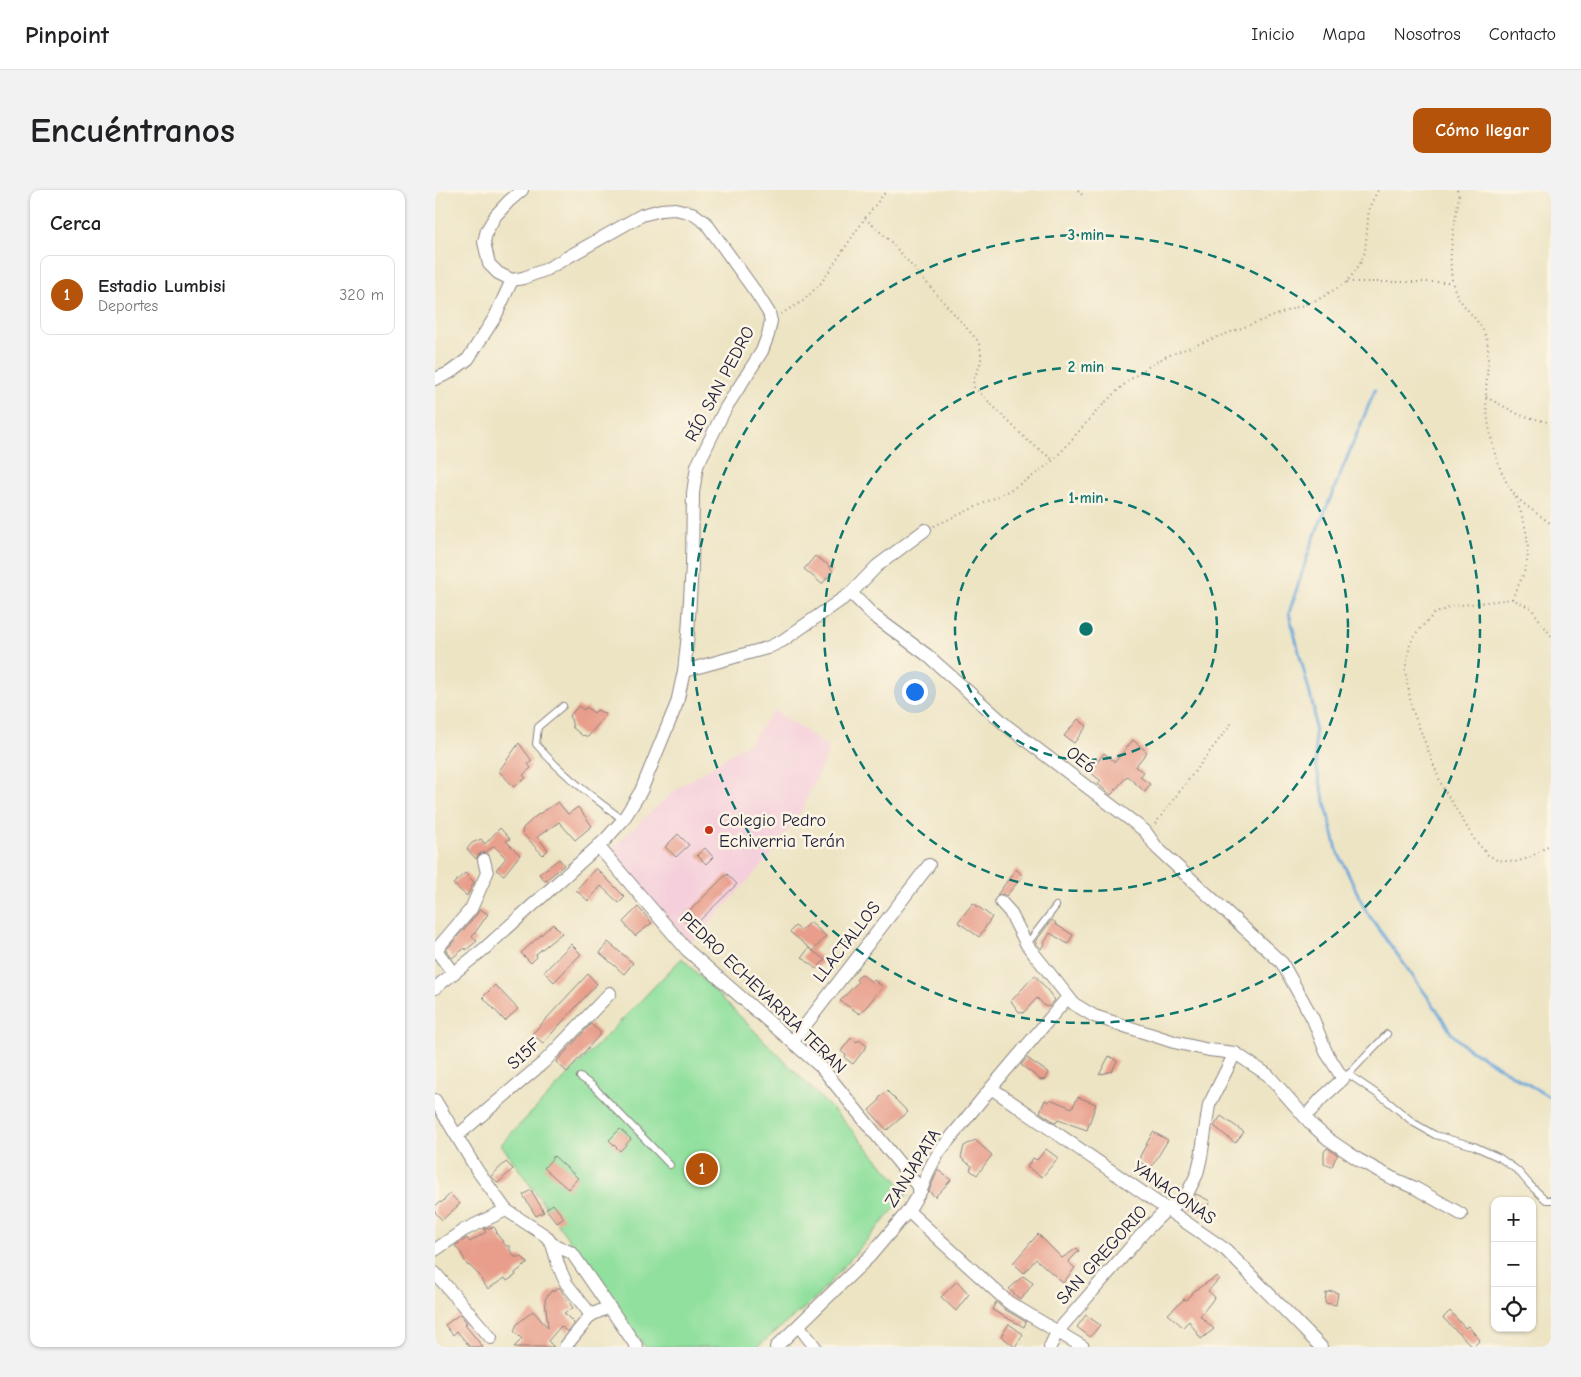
<!DOCTYPE html>
<html lang="es">
<meta charset="utf-8">
<style>
body{margin:0;font-family:"Comic Neue",sans-serif;background:#f2f2f2;color:#202124}
.controls{position:absolute;right:15px;bottom:15px;display:grid;overflow:hidden;border-radius:10px;box-shadow:0 1px 4px #0004}
.controls button{width:45px;height:45px;display:grid;place-items:center;padding:0;border:0;border-bottom:1px solid #e0e0e0;background:#fff;color:#202124;font:25px sans-serif}
.you{position:absolute;left:479px;top:501px;width:18px;height:18px;margin:-12px;border:4px solid #fff;border-radius:50%;background:#1a73e8;box-shadow:0 0 0 8px #1a73e833}
.badge{display:grid;place-items:center;width:32px;height:32px;border-radius:50%;background:#b45309;color:#fff;font-size:16px;font-weight:700}
.pin{position:absolute;translate:-50% -50%;border:2px solid #fff;box-shadow:0 1px 5px #0006}
.list{margin:0;padding:0;list-style:none}
h2{display:flex;justify-content:space-between;align-items:center;height:65px;margin:0;padding:0 20px;font-size:21px}
h2 small{font-size:16px;font-weight:400;color:#757577}
.list li{display:grid;grid-template-columns:32px 1fr auto;gap:15px;align-items:center;box-sizing:border-box;height:80px;margin:0 10px 10px;padding:0 10px;border:1px solid #e0e0e0;border-radius:10px}
.list b{display:block;font-size:19px;white-space:nowrap}
.list p{margin:0;font-size:16px;white-space:nowrap;color:#757577}
.list em{font-size:16px;font-style:normal;color:#757577}
.icon{flex:none;width:28px;height:28px;fill:none;stroke:currentColor;stroke-width:2;stroke-linecap:round;stroke-linejoin:round}
.map{position:relative;flex:none;width:1116px;height:1157px;overflow:hidden;border-radius:10px}
header{display:flex;align-items:center;gap:30px;box-sizing:border-box;height:70px;padding:0 25px;background:#fff;border-bottom:1px solid #e0e0e0}
header strong{font-size:24px}
nav{display:flex;gap:28px;margin-inline-start:auto;font-size:18px}
.intro{display:flex;align-items:center;justify-content:space-between;box-sizing:border-box;height:120px;padding:0 30px}
h1{margin:0;font-size:35px}
.button{padding:12px 22px;border-radius:10px;background:#b45309;color:#fff;font-size:18px;font-weight:700}
main{display:flex;gap:30px;padding:0 30px}
aside{flex:1;background:#fff;border-radius:10px;box-shadow:0 1px 4px #0004}
.map>svg:first-child{display:block}
</style>
<header>
<strong>Pinpoint</strong>
<nav><a>Inicio</a><a>Mapa</a><a>Nosotros</a><a>Contacto</a></nav>
</header>
<div class="intro"><h1>Encuéntranos</h1><a class="button">Cómo llegar</a></div>
<main>
<aside>
<h2>Cerca<small></small></h2>
<ul class="list">
<li><span class="badge">1</span><div><b>Estadio Lumbisi</b><p>Deportes</p></div><em>320 m</em></li>
</ul>
</aside>
<div class="map">
<svg width="1116" height="1157" viewBox="0 0 1116 1157">
<rect width="100%" height="100%" fill="#fcf5e5"/>
<filter id="ink" filterUnits="userSpaceOnUse"><feTurbulence type="fractalNoise" baseFrequency=".02" numOctaves="2"/><feDisplacementMap in="SourceGraphic" scale="10" xChannelSelector="R" yChannelSelector="G"/><feConvolveMatrix kernelMatrix="1 2 1 2 8 2 1 2 1" color-interpolation-filters="sRGB"/></filter>
<filter id="wash" filterUnits="userSpaceOnUse"><feTurbulence type="fractalNoise" baseFrequency=".0096" numOctaves="4" result="noise"/><feDisplacementMap in="SourceGraphic" scale="20" xChannelSelector="R" yChannelSelector="G"/><feGaussianBlur stdDeviation="1.12" result="paint"/><feColorMatrix in="noise" values="0 0 0 0 0 0 0 0 0 0 0 0 0 0 0 0 0 1.4 0 .05"/><feComposite in="paint" operator="in"/></filter>
<g filter="url(#wash)">
<rect width="100%" height="100%" fill="#ede4c4"/>
<path fill="#f5cfdb" d="M339,520L395,558L367,620L334,668L256,753L174,661L239,601L315,552Z"/>
<path fill="#91e09e" stroke="#5a816c" d="M247,768L406,928L473,1003L381,1108L322,1157H210L66,954Z"/>
<g fill="none" stroke-linecap="round" stroke-linejoin="round">
<path stroke="#67a6d9" stroke-width="3" d="M940,200L876,355L854,423L879,520L881,576L902,660L931,721L1002,820L1016,843L1031,857L1116,908"/>
</g>
<g id="blocks">
<g fill="#e89e8b">
<path d="M380,366L392,374L398,381L387,394L369,379Z"/>
<path d="M143,516L149,520L151,517L159,523L162,520L171,524L153,547L149,545L148,546L138,538L136,529L134,527Z"/>
<path d="M643,529L652,536L639,553L629,546Z"/>
<path d="M698,550L712,562L700,577L709,582L705,587L715,594L710,602L692,586L676,605L663,594L666,591L655,582L669,563L680,572Z"/>
<path d="M84,553L97,571L93,574L96,578L88,585L91,588L79,597L64,581Z"/>
<path d="M123,612L133,624L143,617L157,636L140,650L124,632L102,647L113,660L108,665L87,643L88,638L101,626Z"/>
<path d="M65,638L75,649L71,651L85,665L69,685L61,680L71,668L59,656L51,662L44,664L41,669L32,659L37,653L46,649L50,654Z"/>
<path d="M243,644L254,655L241,667L230,657Z"/>
<path d="M270,658L278,667L271,674L262,665Z"/>
<path d="M124,669L129,675L110,691L104,684Z"/>
<path d="M161,678L190,707L184,713L166,696L153,711L141,700Z"/>
<path d="M581,679L588,686L571,706L568,704L562,705Z"/>
<path d="M30,683L39,692L32,706L18,694Z"/>
<path d="M292,684L302,694L257,738L247,728Z"/>
<path d="M538,713L557,727L544,747L523,732Z"/>
<path d="M203,717L217,733L200,746L188,732Z"/>
<path d="M45,719L53,724L37,747L42,751L31,760L30,758L17,768L11,760L42,724Z"/>
<path d="M617,730L621,733L620,734L638,745L633,754L615,743L606,759L600,752Z"/>
<path d="M375,732L391,746L378,761L355,742L360,736L366,740Z"/>
<path d="M118,734L127,743L101,764L102,767L96,773L86,763Z"/>
<path d="M173,752L198,773L189,784L165,763Z"/>
<path d="M136,754L146,764L119,792L109,782Z"/>
<path d="M374,758L390,770L381,779L367,767Z"/>
<path d="M153,784L162,794L108,853L97,844Z"/>
<path d="M426,784L437,792L439,790L448,797L425,824L405,811L423,792L421,790Z"/>
<path d="M600,785L620,810L614,817L610,816L602,808L588,823L584,822L576,811Z"/>
<path d="M60,795L83,819L70,831L48,807Z"/>
<path d="M156,834L166,843L132,882L121,872Z"/>
<path d="M416,848L422,852L424,850L432,856L418,874L410,868L411,865L406,861Z"/>
<path d="M674,866L682,871L677,881L664,885Z"/>
<path d="M592,868L614,883L611,889L606,890L586,875Z"/>
<path d="M452,901L473,922L452,940L434,920L444,911V908Z"/>
<path d="M643,907L661,914L652,940L623,930L621,933L605,922L610,910L614,912L615,909L637,918Z"/>
<path d="M786,926L809,942L800,953L779,936Z"/>
<path d="M185,939L196,949L185,961L174,950Z"/>
<path d="M718,942L733,950L716,978L706,973L705,966Z"/>
<path d="M540,950L557,965L542,985L535,980L537,976L526,968L529,956Z"/>
<path d="M892,958L903,965L900,969L897,977L889,974V962Z"/>
<path d="M611,959L623,968L607,987L592,977L598,968L602,970Z"/>
<path d="M119,966L143,988L133,999L109,978Z"/>
<path d="M71,972L78,979L63,993L56,986Z"/>
<path d="M503,980L516,990L500,1007L494,1001Z"/>
<path d="M96,1000L109,1022L101,1026L88,1005Z"/>
<path d="M15,1004L25,1014L7,1030L0,1022V1016L5,1012L6,1013Z"/>
<path d="M761,1004L775,1011L768,1026L751,1018Z"/>
<path d="M118,1014L129,1028L122,1033L111,1019Z"/>
<path d="M59,1037L62,1042L61,1043L71,1056H75V1060L80,1067H87L93,1073L80,1083L81,1085L72,1091L70,1088L53,1099L46,1090L47,1088L35,1076L32,1075L26,1063L20,1056L32,1048L35,1052L51,1042L49,1039Z"/>
<path d="M603,1044L627,1068L642,1058L644,1061L633,1072L640,1078L628,1093L601,1069L589,1083L578,1073Z"/>
<path d="M588,1086L598,1093L586,1110L574,1099Z"/>
<path d="M782,1086L784,1089L773,1101L780,1107L765,1126L779,1139L766,1149L754,1131L748,1137L733,1124L749,1109L751,1110L759,1101Z"/>
<path d="M522,1091L534,1104L521,1121L506,1107Z"/>
<path d="M124,1097L138,1118L129,1123L139,1133L132,1142L126,1136L113,1151L119,1157H79L87,1149L79,1141L82,1134L98,1121L113,1138L110,1109L117,1100L118,1102Z"/>
<path d="M897,1101L903,1103L901,1115L890,1113L891,1103Z"/>
<path d="M561,1112L569,1119L591,1132L589,1137L557,1120Z"/>
<path d="M1015,1121L1030,1138L1033,1136L1045,1150L1038,1157L1008,1128Z"/>
<path d="M25,1124L32,1133L30,1135L48,1157H35L22,1141L18,1145L10,1135Z"/>
<path d="M651,1125L665,1135L655,1147L642,1137Z"/>
<path d="M574,1134L588,1144L580,1157L566,1146Z"/>
</g>
</g>
</g>
<g filter="url(#ink)">
<use href="#blocks" fill-opacity="0" stroke="#888380" stroke-width="1"/>
<g fill="none" stroke-linecap="round" stroke-linejoin="round">
<g stroke="#888380" stroke-width="8">
<g id="service">
<path d="M128,516L103,537L101,554C126,584 157,606 188,630"/>
<path d="M592,754L621,716"/>
<path d="M913,884L951,910L979,933L1000,945L1039,956L1065,968L1083,981L1095,995L1111,1010H1116"/>
<path d="M145,887L158,896L235,975"/>
<path d="M911,887L952,844"/>
</g>
</g>
<g stroke="#888380" stroke-width="14">
<g id="minor">
<path d="M0,189L14,183L33,169L60,127L77,90"/>
<path d="M416,403L439,426L492,465L572,536L710,641L722,658L847,773L878,829L891,862L908,889L887,908L870,927"/>
<path d="M249,481L332,458L347,451L416,403L442,376L490,340"/>
<path d="M163,656L252,760L387,878L486,1000"/>
<path d="M566,712L575,722L592,755L639,814L659,826L739,852L774,860L800,863L833,885L877,935L893,949L924,970L957,988L980,998L1026,1024"/>
<path d="M18,783L1,760L36,719L52,683L49,670"/>
<path d="M0,798L49,759L170,650L188,630L206,601L242,513L249,481L253,444L257,375L258,303L262,276L290,219L327,161L333,145L336,131L334,123L322,104L271,33L257,23L240,19L226,20L207,25L110,80L88,88L77,90L63,83L54,74L49,52L52,40L61,25L74,11L87,0"/>
<path d="M358,851L494,675"/>
<path d="M556,898L791,1060L886,1157"/>
<path d="M0,910L42,980L71,1020L111,1046L117,1054L124,1077L131,1093L156,1125"/>
<path d="M22,946L109,872L175,803"/>
<path d="M473,1021L573,1112L648,1157"/>
<path d="M117,1054L137,1063L202,1157"/>
<path d="M0,1060L29,1040L71,1020"/>
<path d="M0,1083L56,1148"/>
<path d="M364,1136L380,1157"/>
<path d="M130,1157L156,1125L174,1117"/>
<path d="M341,1157L435,1066L473,1021L486,1000L495,978L504,962L556,898L633,807"/>
<path d="M615,1157L622,1142L709,1042L732,1019L745,1012L753,1002L762,984L766,967L774,915L800,863"/>
</g>
</g>
<g stroke="#888380" stroke-width="2" stroke-dasharray="1 4" stroke-linecap="butt">
<path d="M643,0L648,6"/>
<path d="M1022,0L1024,6C1020,35 1008,81 1023,107C1032,122 1048,133 1052,151C1055,163 1051,191 1051,204C1051,233 1061,283 1080,305C1088,315 1105,325 1116,334"/>
<path d="M430,28L455,51L543,151C549,168 546,174 538,190L539,197L592,250L618,270"/>
<path d="M912,92H1016"/>
<path d="M346,124L368,111L386,93L430,28L452,0"/>
<path d="M1051,207L1085,225L1116,233"/>
<path d="M499,336C539,317 583,301 617,271C627,262 636,250 645,240C673,208 693,187 732,166L884,109L912,92L925,74L930,62L934,18L943,0"/>
<path d="M1077,409C1082,398 1088,387 1091,376C1097,352 1088,328 1080,306"/>
<path d="M1116,446L1096,418L1077,409L1018,416L999,424L982,442L975,454L970,480L977,519L1007,596L1039,649L1053,665L1062,670L1080,672L1094,668L1116,654"/>
<path d="M720,634L798,531"/>
</g>
<use href="#service" stroke="#fff" stroke-width="6"/>
<use href="#minor" stroke="#fff" stroke-width="12"/>
</g>
</g>
<g fill="none" stroke="#0f766e" stroke-width="2.5" stroke-dasharray="9 6">
<circle cx="651" cy="439" r="131"/>
<circle cx="651" cy="439" r="262"/>
<circle cx="651" cy="439" r="394"/>
</g>
<circle fill="#c8321e" stroke="#fcf5e5" stroke-width="2" cx="274" cy="640" r="5"/>
<g text-anchor="middle" dominant-baseline="central" stroke-width="5" stroke-linejoin="round" paint-order="stroke">
<g font-size="18" fill="#22223b" stroke="#fcf5e5">
<text transform="translate(285 194) rotate(-62)">RÍO SAN PEDRO</text>
<text transform="translate(646 570) rotate(38)">OE6</text>
<text transform="translate(412 752) rotate(-52)">LLACTALLOS</text>
<text transform="translate(328 803) rotate(44)">PEDRO ECHEVARRIA TERAN</text>
<text transform="translate(89 864) rotate(-42)">S15F</text>
<text transform="translate(478 978) rotate(-58)">ZANJAPATA</text>
<text transform="translate(739 1003) rotate(35)">YANACONAS</text>
<text transform="translate(667 1065) rotate(-48)">SAN GREGORIO</text>
</g>
<g font-size="18" fill="#22223b" stroke="#fcf5e5" text-anchor="start">
<text x="284" y="630">Colegio Pedro<tspan x="284" dy="21">Echiverria Terán</tspan></text>
</g>
</g>
<circle cx="651" cy="439" r="8" fill="#0f766e" stroke="#fcf5e5" stroke-width="2.5"/>
<g font-size="15" text-anchor="middle" font-weight="bold" fill="#0f766e" stroke="#fcf5e5" stroke-width="5" stroke-linejoin="round" paint-order="stroke">
<text x="651" y="50">3 min</text>
<text x="651" y="182">2 min</text>
<text x="651" y="313">1 min</text>
</g>
</svg>
<div class="controls">
<button>+</button>
<button>−</button>
<button><svg class="icon" aria-label="locate" viewBox="0 0 24 24"><circle cx="12" cy="12" r="6"/><path d="M12 2v4M12 18v4M2 12h4M18 12h4"/></svg></button>
</div>
<div class="you"></div>
<div class="pin badge" style="left:267px;top:979px">1</div>
</div>
</main>
